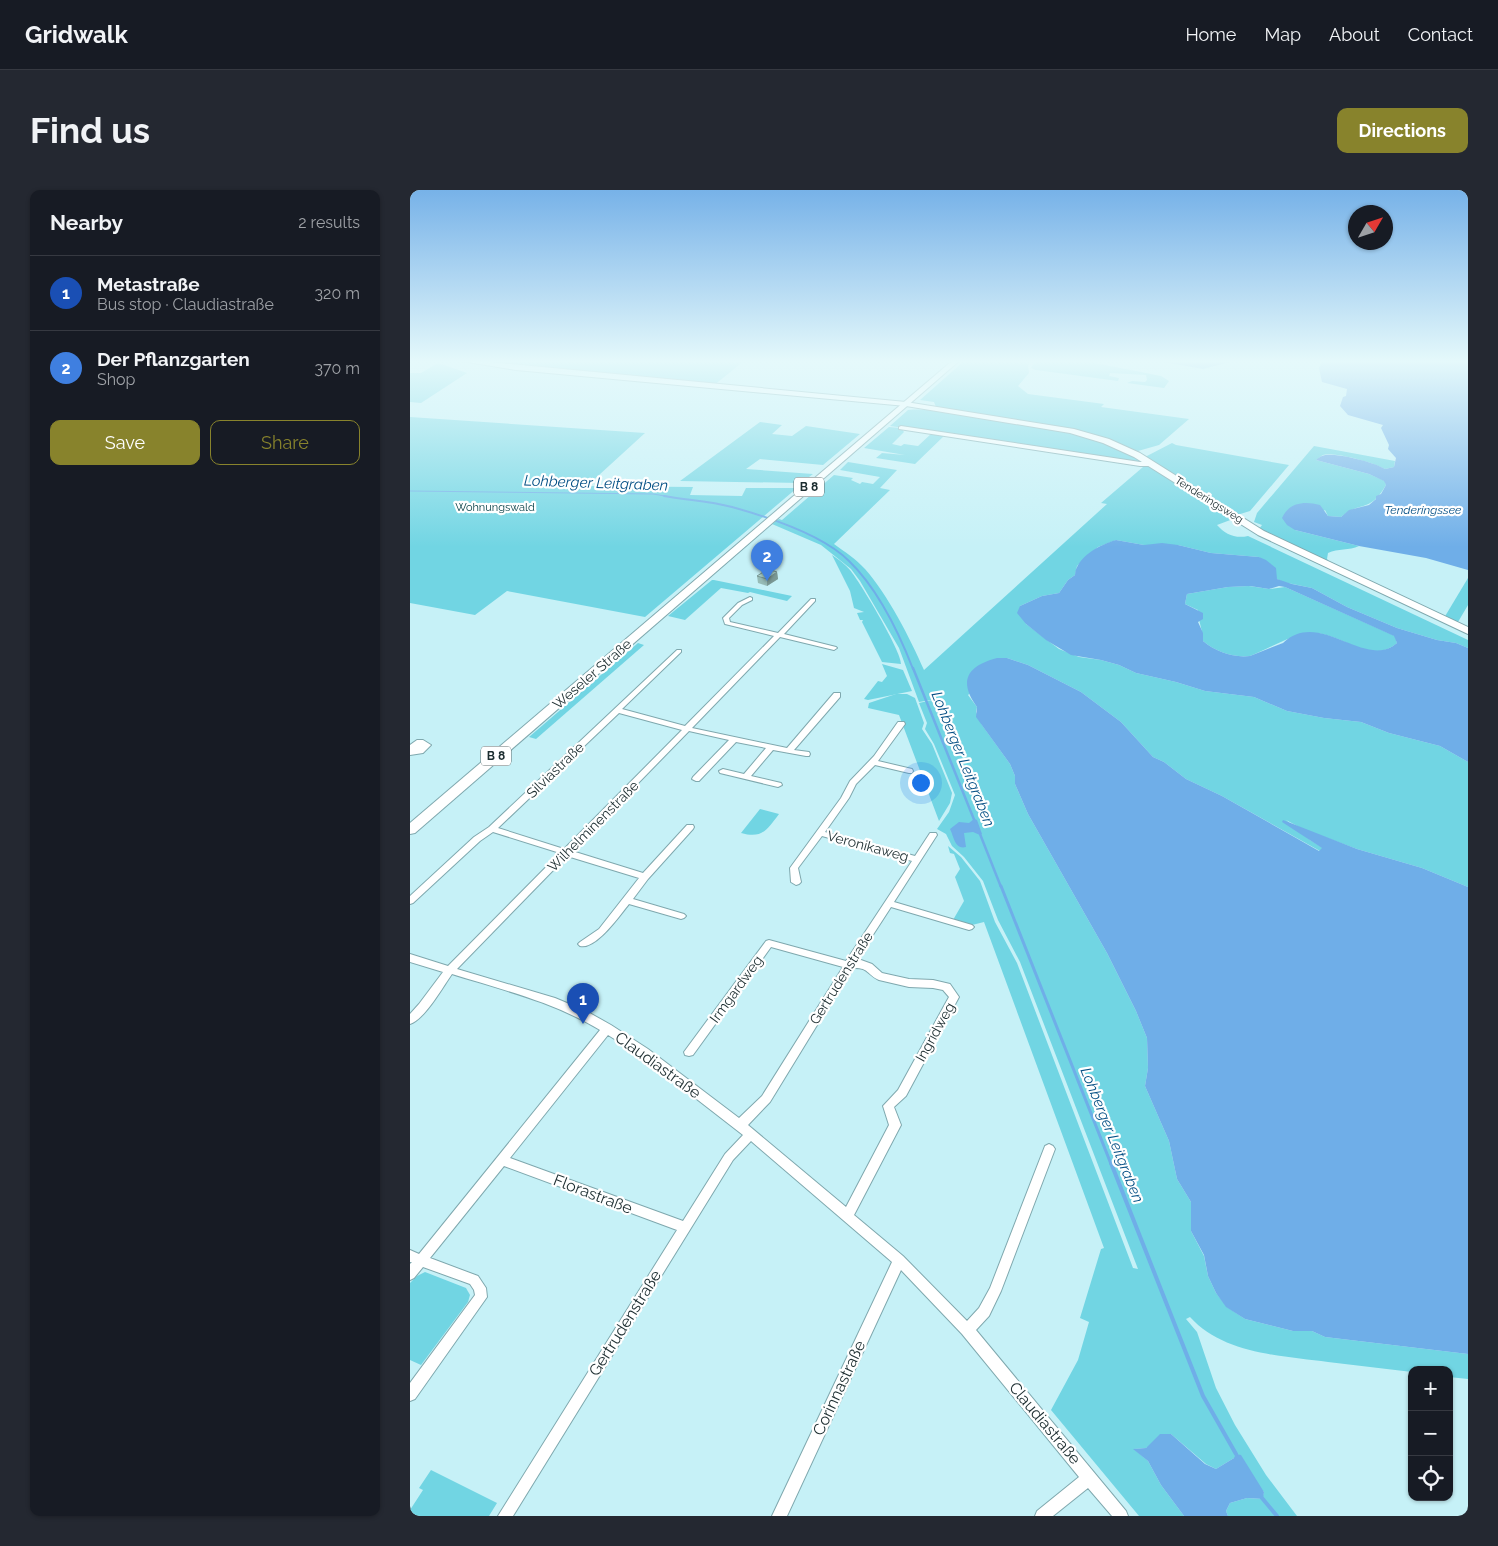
<!DOCTYPE html>
<meta charset="utf-8">
<style>
body{margin:0;font-family:Raleway,sans-serif;background:#242831;color:#f1f3f6}
.controls{position:absolute;right:15px;bottom:15px;display:grid;overflow:hidden;border-radius:10px;box-shadow:0 1px 4px #0004}
.controls button{width:45px;height:45px;display:grid;place-items:center;padding:0;border:0;border-bottom:1px solid #363941;background:#171b24;color:#f1f3f6;font:25px sans-serif}
.compass{position:absolute;left:938px;top:15px;width:45px;height:45px;border-radius:50%;background:#171b24;box-shadow:0 1px 4px #0004;rotate:51deg}
.you{position:absolute;left:510px;top:592px;width:18px;height:18px;margin:-12px;border:4px solid #fff;border-radius:50%;background:#1a73e8;box-shadow:0 0 0 8px #1a73e833}
.badge{display:grid;place-items:center;width:32px;height:32px;border-radius:50%;background:#88832c;color:#fff;font-size:16px;font-weight:700}
.pin{position:absolute;translate:-50% -41px;filter:drop-shadow(0 1px 2px #0008)}
.pin::after{content:'';position:absolute;top:26px;width:18px;height:15px;background:inherit;clip-path:polygon(0 0,100% 0,50% 100%)}
.list{margin:0;padding:0;list-style:none}
h2{display:flex;justify-content:space-between;align-items:center;height:65px;margin:0;padding:0 20px;font-size:21px}
h2 small{font-size:16px;font-weight:400;color:#9ea1a6}
.list li{display:grid;grid-template-columns:32px 1fr auto;gap:15px;align-items:center;box-sizing:border-box;height:75px;padding:0 20px;border-top:1px solid #363941}
.list b{display:block;font-size:19px;white-space:nowrap}
.list p{margin:0;font-size:16px;white-space:nowrap;color:#9ea1a6}
.list em{font-size:16px;font-style:normal;color:#9ea1a6}
.actions{display:flex;gap:10px;padding:15px 20px}
.actions a{flex:1;padding:11px 0;border:1px solid #88832c;border-radius:10px;text-align:center;font-size:18px;color:#88832c}
.actions .main{background:#88832c;color:#fff}
.icon{flex:none;width:28px;height:28px;fill:none;stroke:currentColor;stroke-width:2;stroke-linecap:round;stroke-linejoin:round}
.map{position:relative;flex:none;width:1058px;height:1326px;overflow:hidden;border-radius:10px}
header{display:flex;align-items:center;gap:30px;box-sizing:border-box;height:70px;padding:0 25px;background:#171b24;border-bottom:1px solid #363941}
header strong{font-size:24px}
nav{display:flex;gap:28px;margin-inline-start:auto;font-size:18px}
.intro{display:flex;align-items:center;justify-content:space-between;box-sizing:border-box;height:120px;padding:0 30px}
h1{margin:0;font-size:35px}
.button{padding:12px 22px;border-radius:10px;background:#88832c;color:#fff;font-size:18px;font-weight:700}
main{display:flex;gap:30px;padding:0 30px}
aside{flex:1;background:#171b24;border-radius:10px;box-shadow:0 1px 4px #0004}
.map>svg:first-child{display:block}
</style>
<header>
<strong>Gridwalk</strong>
<nav><a>Home</a><a>Map</a><a>About</a><a>Contact</a></nav>
</header>
<div class="intro"><h1>Find us</h1><a class="button">Directions</a></div>
<main>
<aside>
<h2>Nearby<small>2 results</small></h2>
<ul class="list">
<li><span class="badge" style="background:#1a4fb4">1</span><div><b>Metastraße</b><p>Bus stop · Claudiastraße</p></div><em>320 m</em></li>
<li><span class="badge" style="background:#3f7fe0">2</span><div><b>Der Pflanzgarten</b><p>Shop</p></div><em>370 m</em></li>
</ul>
<div class="actions"><a class="main">Save</a><a>Share</a></div>
</aside>
<div class="map">
<svg width="1058" height="1326" viewBox="0 0 1058 1326">
<rect width="100%" height="100%" fill="#c6f1f7"/>
<g fill="#71d5e3">
<path d="M85,171H334L303,196L80,174Z"/>
<path d="M554,171H621L618,176L619,183L608,196L618,204L694,214L691,217L779,229L749,255L728,261L660,238L526,217L524,212L510,210Z"/>
<path d="M625,171H675L751,186L759,191L754,198L717,193L722,191L735,192L737,190L736,185L700,183L699,186L709,188L708,191L626,180L621,178Z"/>
<path d="M28,173L57,183L11,213L0,212V183H11Z"/>
<path d="M498,220C523,218 550,224 575,228C629,237 685,242 733,272L480,236Z"/>
<path d="M0,227L235,243L177,296L283,297L280,305L332,306L336,298H387L235,427L97,401L65,425L0,413Z"/>
<path d="M350,232L372,235L362,244L382,246L396,236L450,244L413,275L350,269L336,279L403,284L391,293L270,291Z"/>
<path d="M479,237L491,238L494,242L482,254L491,256L494,254L508,256L522,243L535,245L505,274L466,268L472,263L495,265L454,258Z"/>
<path d="M762,253L766,255L879,275L840,321L827,325L735,267Z"/>
<path d="M602,256L737,275L823,329L807,335C815,344 825,349 838,346L1058,450V458L1046,453L1027,450L987,438L937,417L902,398L873,392L867,389L849,367L801,363L768,355H734L706,350L688,357L675,368L667,376L665,385L658,390L649,403L632,406L610,416L616,434L649,459L669,467L691,470L709,475L726,483L766,492L795,501L844,507L877,521L914,528L951,532L979,543L1030,556L1058,572V697L1012,678L947,659L893,639L876,630L900,650L913,658L910,661L812,606L776,589L754,572L743,567L711,532L671,502L618,475L597,468L558,505L567,517L566,522L572,535L600,574L605,586V594L618,624L697,763L726,821L737,848L738,878L735,896L759,951L767,989L781,1012V1041L794,1066L798,1086L806,1103L817,1117L835,1129L883,1141H902L915,1147L1058,1164V1189L1039,1187V1180H1002V1182C974,1179 946,1175 918,1172C873,1166 813,1164 780,1127L776,1129L787,1142L806,1198L825,1235L856,1285L887,1326H818L816,1321L820,1313L837,1308L852,1309L854,1302L824,1268L806,1279L796,1274L761,1244L736,1258L724,1259L738,1271L751,1295L774,1326H729L641,1220L668,1170L679,1132L670,1128L691,1059L694,1058L574,732L562,735L543,730L554,711L545,687L550,679L544,664L540,663L538,656L551,667L570,691L585,732L607,773L723,1078L728,1079L610,772L588,730L573,691L554,667L542,656L536,644L527,639L539,622L545,605L524,554L515,539L517,533L509,513L527,509L509,512L489,458L450,391L441,379L411,355L362,334L369,329L372,330L424,285L443,288L441,290L450,294L452,292L463,294L470,287L430,280L438,272L487,280L470,298L480,300L424,354C435,362 446,369 455,379C478,405 500,448 514,480L697,314L691,313L733,277Z"/>
<path d="M904,256L985,271L984,277L975,279C965,273 923,261 913,265C911,266 908,269 906,270L959,284L975,291L976,295C959,324 951,310 931,327L918,326L915,320L885,340L949,356C939,361 928,358 918,363L917,369L921,374L849,339L852,335L844,332L847,323Z"/>
<path d="M422,365C428,369 435,374 440,380C450,392 492,462 491,474L472,472L452,432L453,430H450L447,423L454,422L444,418L440,401Z"/>
<path d="M1058,388V415L1048,432H1045L1034,428Z"/>
<path d="M302,390H304L382,406L377,411L340,402L338,403L311,398L275,430L258,426Z"/>
<path d="M839,396L859,399L875,397L985,446L987,453C962,475 933,445 906,443C884,442 861,458 840,466C824,468 806,462 793,451C793,440 788,431 788,420L775,414L777,404L818,397Z"/>
<path d="M228,453L234,455L126,549L119,547Z"/>
<path d="M472,474L493,480L502,501L458,510L454,509L468,491L472,492L477,486Z"/>
<path d="M486,504H497L505,508L514,533L512,539L522,554L542,603L540,613L529,631L489,525L458,518L459,513Z"/>
<path d="M350,619L369,624C357,640 352,649 331,643Z"/>
<path d="M15,1082L56,1098L60,1105L58,1112L11,1175L0,1170V1093L7,1086Z"/>
<path d="M21,1280L87,1313L79,1326H0V1320L13,1300L9,1298Z"/>
</g>
<g fill="#6faee8" fill-rule="evenodd">
<path d="M747,171H824L793,179Z"/>
<path d="M912,171H1058V380L1016,368L949,356L885,340L877,335L872,328C879,312 895,311 910,315L918,326L931,327L939,320L959,315L966,309V306L971,304L976,295L974,291L959,284L906,270C907,269 911,266 912,266C923,261 966,273 975,279L984,277L986,268L978,259L979,255L971,238L973,235L938,225L930,216L933,207L936,206L937,199L912,192L909,178Z"/>
<path d="M706,350L734,355L752,353L768,355L801,363L849,367L856,370L866,378L867,389L882,394L902,398L937,417L987,438L1027,450L1046,453L1058,458V572L1030,556L979,543L951,532L914,528L877,521L844,507L795,501L766,492L726,483L709,475L691,470L661,465L636,450L616,434L607,423L610,416L632,406L649,403L658,390L665,385C666,367 691,354 706,350ZM840,396L859,399L869,396L875,397L984,446L987,453C955,481 910,418 873,453L840,466C824,468 806,462 793,451V443L788,432L793,429V423L775,414L777,404L818,397Z"/>
<path d="M587,468H597L618,475L671,502L711,532L743,567L754,572L776,589L812,606L909,661L912,658L872,632L873,630L947,659L1012,678L1058,697V1164L915,1147L902,1141H883L835,1129L816,1117L806,1103L798,1086L794,1065L781,1041V1012L767,989L759,951L735,896L738,878L737,848L726,821L697,763L618,624L605,594V586L600,574L566,527L567,517C548,491 557,476 587,468Z"/>
<path d="M564,629L567,630L572,644L570,645L563,642L554,643L556,657C545,660 544,647 540,639L549,632L559,633Z"/>
<path d="M750,1244H761L795,1274L806,1279L824,1268L826,1264L831,1265L854,1302L853,1309L837,1308L820,1313L816,1321L818,1326H774L751,1295L738,1271L723,1259L736,1258Z"/>
</g>
<g fill="none" stroke-linecap="round" stroke-linejoin="round">
<path stroke="#6faee8" stroke-width="1" d="M0,301L243,304L261,307"/>
<path stroke="#6faee8" stroke-width="2" d="M254,306C276,310 300,311 322,317C358,327 412,344 439,371C467,398 489,443 503,479"/>
<g stroke="#6faee8" stroke-width="2.5">
<path d="M503,478L565,632"/>
<path d="M570,644L591,697"/>
</g>
<path stroke="#6faee8" stroke-width="3" d="M591,696L701,974"/>
<g stroke="#6faee8" stroke-width="4">
<path d="M701,973L793,1206L826,1264"/>
<path d="M852,1308L867,1326"/>
</g>
<g stroke="#7fa8ae" stroke-width="2">
<g id="street">
<path d="M491,236L730,272H741L744,274L741,276H730L489,239V237Z"/>
<path d="M340,407L342,408V410L332,415L319,428L320,432L368,443L401,409H405V411L374,444L426,457L427,458L424,460L370,447L282,538L377,558L424,503H430V507L384,560L399,562L400,564L399,566H396L363,560L341,586L371,593L372,595L368,597L310,583L309,581L313,579L334,584L356,558L326,552L289,591H286L282,589L283,587L319,550L279,541L162,661L233,683L277,635H283L284,637L283,639L238,689L223,709L274,724L276,726L274,728L271,729L219,714C210,725 186,760 170,756L168,754L170,752L189,739L229,688L157,666L47,779L145,808L176,821L201,835L238,859L329,928L352,906L433,777L361,757L283,865L279,866L275,865L274,862L356,751L359,750L436,771L502,671L412,646L388,678L391,692L389,694L386,695L381,692L380,678L431,608L440,591L464,566L488,532H494L495,534L468,571L502,579L503,581L502,583H499L465,575L446,594L439,608L415,642L505,666L520,643H526L527,645L484,712L562,735L564,737L562,739L559,740L481,717L446,771L451,770L462,774L472,783L499,789L523,790L540,794L549,807L496,906L484,917L491,935L444,1025L493,1066L557,1131L569,1118L580,1098L635,956L639,954L643,956L645,959L591,1101L579,1126L566,1140L716,1321L718,1326H702L678,1298L643,1326H625L627,1321L669,1287L552,1144L491,1080L377,1326H362L482,1072L341,951L323,970L103,1326H88L267,1040L94,976L20,1068L68,1086L76,1098L77,1107L5,1209L0,1211V1193L65,1105L64,1100L60,1094L13,1077L4,1088L0,1090V1074L2,1072H0V1060L9,1064L190,840C144,812 93,800 42,784C32,798 15,829 0,834V824L9,814L33,782L0,772V764L38,776L150,663L83,642L70,651L3,713L0,714V706L64,647L79,637L267,460H271V462L212,519L275,536L364,446L315,434L313,428L328,413ZM209,523L272,540L154,659L88,638ZM442,778C459,777 456,784 469,790L499,797L523,798L533,800L539,807L488,900L473,916L479,935L436,1017L338,935L360,912ZM198,845L230,865L333,945L315,964L273,1031L100,968Z"/>
<path d="M7,550H13L21,555L13,563L0,565V555Z"/>
</g>
</g>
<g stroke="#7fa8ae" stroke-width="2">
<path id="secondary" d="M51,171H69L496,212L664,239L699,249L730,263L854,341L1058,437V444L848,345L724,267L693,253L660,243L496,216L106,180Z"/>
</g>
<g stroke="#7fa8ae" stroke-width="2">
<path id="primary" d="M542,171H549L5,643L0,644V633Z"/>
</g>
<use href="#street" fill="#fff" fill-rule="evenodd"/>
<use href="#secondary" fill="#fff" fill-rule="evenodd"/>
<use href="#primary" fill="#fff" fill-rule="evenodd"/>
</g>
<path fill="#97bcb7" d="M367,382L368,389L357,396L348,393L347,386Z"/>
<path fill="#7b9995" d="M367,382L368,389L357,396V389Z"/>
<path fill="#b0dbd5" stroke="#7b9995" d="M358,379L367,382L357,389L347,386Z"/>
<linearGradient id="sky" x2="0" y2="1"><stop stop-color="#77b2e8"/><stop offset="0.48" stop-color="#e5f9fb"/><stop offset="1" stop-color="#e5f9fb" stop-opacity="0"/></linearGradient>
<rect width="1058" height="357" fill="url(#sky)"/>
<g text-anchor="middle" dominant-baseline="central" stroke-width="4.5" stroke-linejoin="round" paint-order="stroke">
<g font-size="11" fill="#1c2d30" stroke="#fff">
<text transform="translate(799 310) rotate(32)">Tenderingsweg</text>
</g>
<g font-size="11" fill="#013b42" stroke="#fff">
<text x="85" y="317">Wohnungswald</text>
</g>
<g fill="#fff" stroke="#606c6e" stroke-width="1">
<rect x="384" y="287.5" width="30" height="19" rx="4"/>
<rect x="71" y="556.5" width="30" height="19" rx="4"/>
</g>
<g font-size="12" font-weight="bold" fill="#1c2d30">
<text x="399" y="297">B 8</text>
<text x="86" y="566">B 8</text>
</g>
<g font-size="12" font-style="italic" fill="#055085" stroke="#fff">
<text x="1013" y="320">Tenderingssee</text>
</g>
<g font-size="14" fill="#1c2d30" stroke="#fff">
<text transform="translate(182 484) rotate(-41)">Weseler Straße</text>
<text transform="translate(145 580) rotate(-44)">Silviastraße</text>
<text transform="translate(183 636) rotate(-45)">Wilhelminenstraße</text>
<text transform="translate(458 656) rotate(15)">Veronikaweg</text>
<text transform="translate(431 788) rotate(-58)">Gertrudenstraße</text>
<text transform="translate(326 799) rotate(-54)">Irmgardweg</text>
<text transform="translate(525 842) rotate(-61)">Ingridweg</text>
</g>
<g font-size="15" font-style="italic" fill="#055085" stroke="#fff">
<text transform="translate(186 293) rotate(2)">Lohberger Leitgraben</text>
<text transform="translate(553 569) rotate(68)">Lohberger Leitgraben</text>
<text transform="translate(702 945) rotate(68)">Lohberger Leitgraben</text>
</g>
<g font-size="16" fill="#1c2d30" stroke="#fff">
<text transform="translate(248 875) rotate(36)">Claudiastraße</text>
<text transform="translate(183 1004) rotate(21)">Florastraße</text>
<text transform="translate(215 1133) rotate(-58)">Gertrudenstraße</text>
<text transform="translate(429 1198) rotate(-65)">Corinnastraße</text>
<text transform="translate(635 1233) rotate(50)">Claudiastraße</text>
</g>
</g>
</svg>
<div class="controls">
<button>+</button>
<button>−</button>
<button><svg class="icon" aria-label="locate" viewBox="0 0 24 24"><circle cx="12" cy="12" r="6"/><path d="M12 2v4M12 18v4M2 12h4M18 12h4"/></svg></button>
</div>
<svg class="compass" viewBox="-18 -18 36 36"><path d="M0-13l5 13h-10z" fill="#e53935"/><path d="M0 13l5-13h-10z" fill="#9ea1a6"/></svg>
<div class="you"></div>
<div class="pin badge" style="left:173px;top:834px;background:#1a4fb4">1</div>
<div class="pin badge" style="left:357px;top:391px;background:#3f7fe0">2</div>
</div>
</main>
